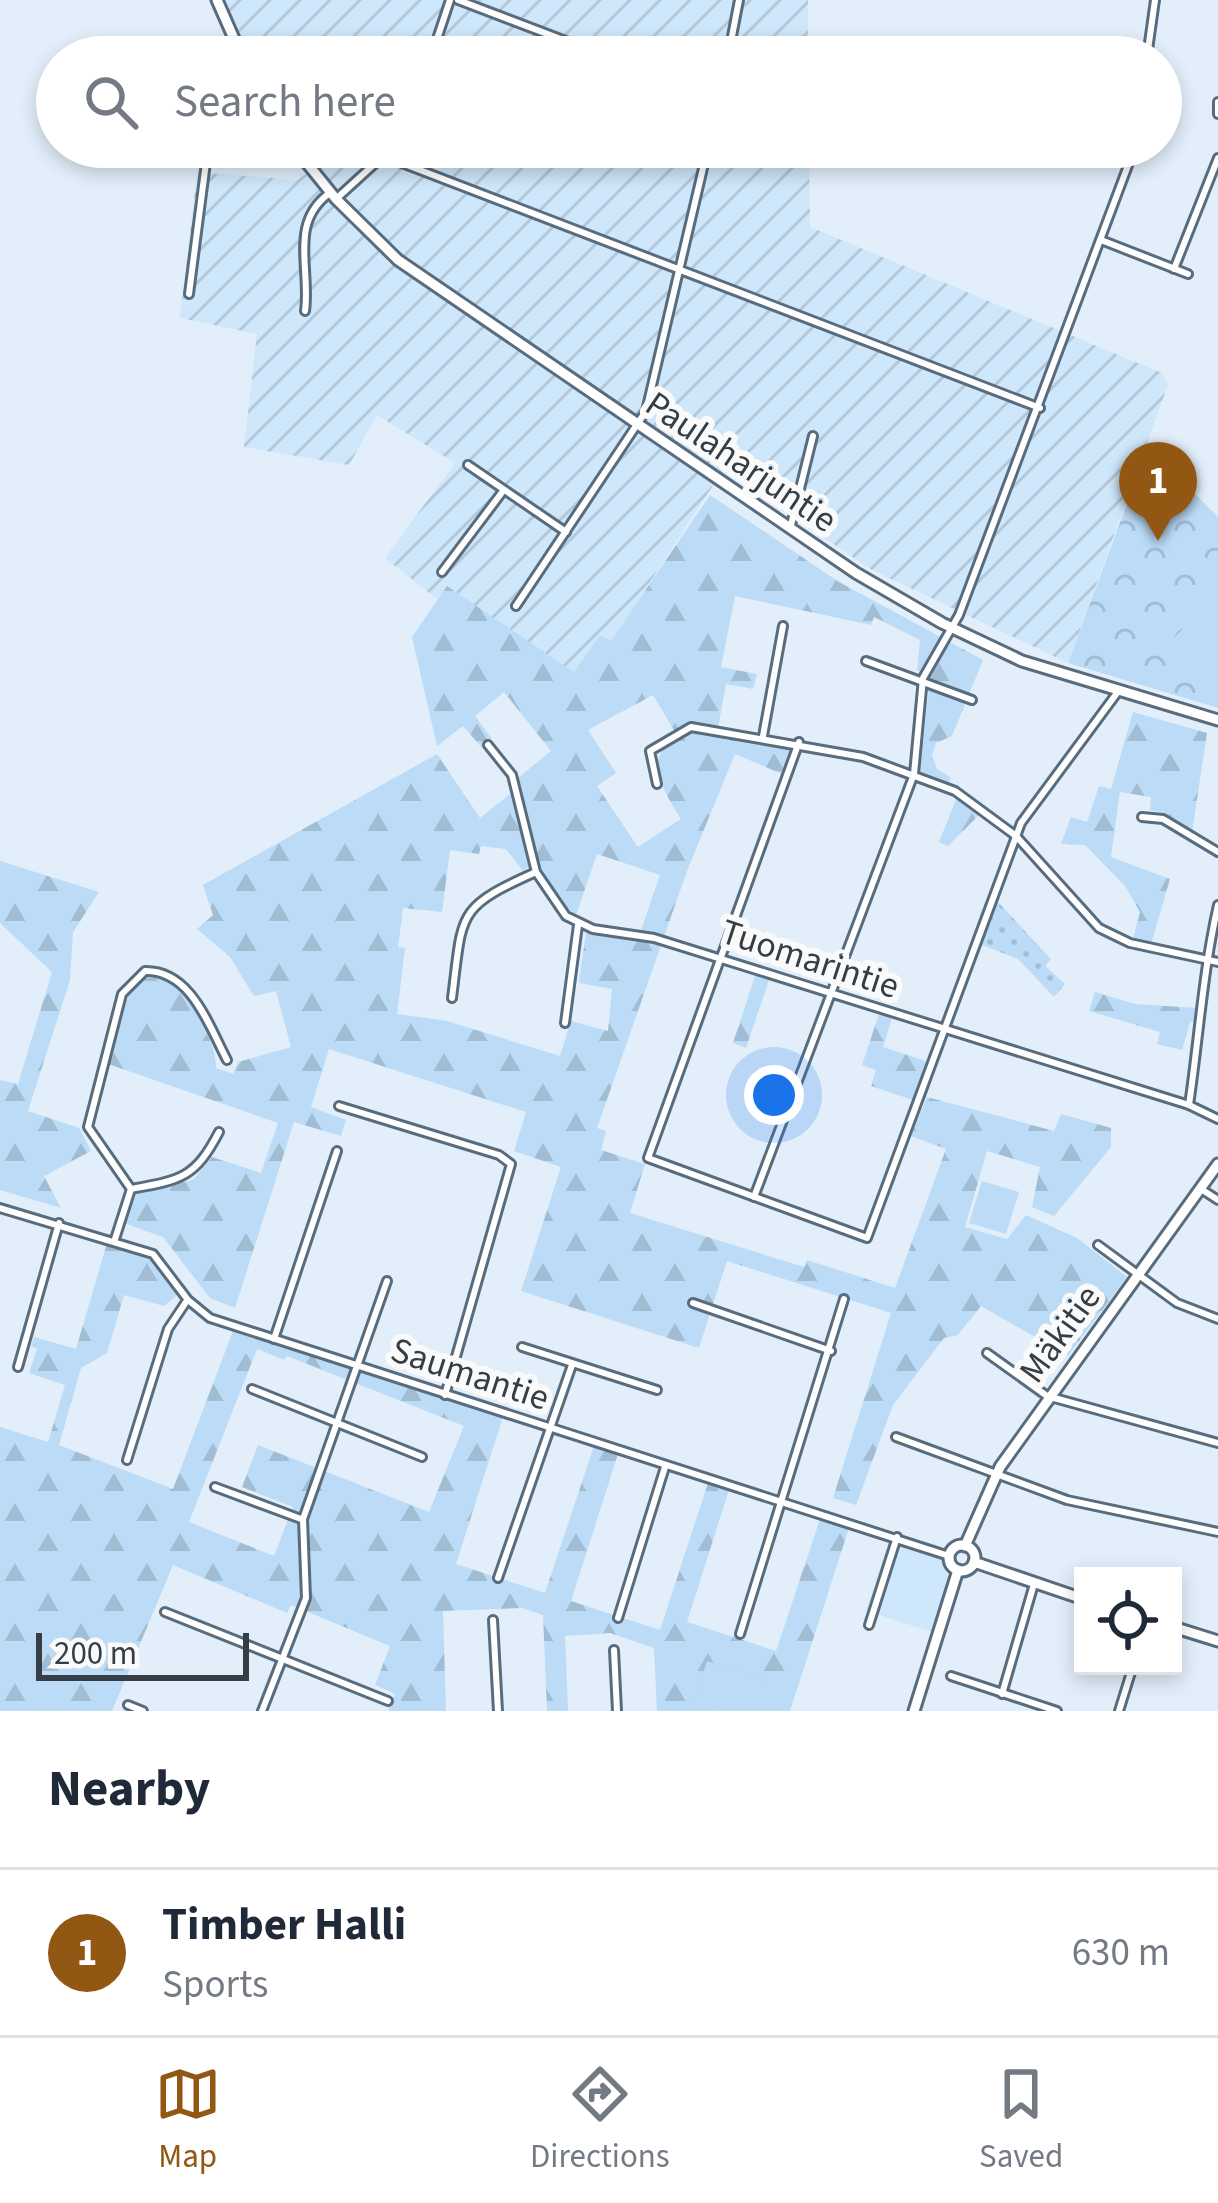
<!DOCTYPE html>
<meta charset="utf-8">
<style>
body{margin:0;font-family:"Source Sans 3",sans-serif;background:#f2f2f3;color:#1f2937}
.controls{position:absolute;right:36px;bottom:36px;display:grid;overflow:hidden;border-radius:0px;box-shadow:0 6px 18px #0003}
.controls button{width:108px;height:108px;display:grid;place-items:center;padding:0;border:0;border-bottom:3px solid #e0e1e3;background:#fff;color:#1f2937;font:60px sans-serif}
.scale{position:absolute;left:36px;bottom:30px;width:213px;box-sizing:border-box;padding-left:12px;border:6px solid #353e46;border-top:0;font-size:33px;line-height:42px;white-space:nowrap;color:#353e46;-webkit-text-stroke:9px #fafafa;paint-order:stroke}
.you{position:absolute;left:774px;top:1095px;width:42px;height:42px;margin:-30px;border:9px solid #fff;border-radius:50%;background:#1a73e8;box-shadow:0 0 0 18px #1a73e833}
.badge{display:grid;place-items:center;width:78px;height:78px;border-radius:50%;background:#915713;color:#fff;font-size:39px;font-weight:700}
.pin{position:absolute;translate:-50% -99px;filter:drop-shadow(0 3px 6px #0008)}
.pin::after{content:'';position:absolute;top:63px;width:42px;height:36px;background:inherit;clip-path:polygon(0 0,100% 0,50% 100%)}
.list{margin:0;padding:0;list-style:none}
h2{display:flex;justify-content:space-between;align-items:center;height:156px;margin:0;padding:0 48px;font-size:51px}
h2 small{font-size:39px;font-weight:400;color:#747a83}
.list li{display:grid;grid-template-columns:78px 1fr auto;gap:36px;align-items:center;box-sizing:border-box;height:168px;padding:0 48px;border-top:3px solid #e0e1e3}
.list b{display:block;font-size:45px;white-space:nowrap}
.list p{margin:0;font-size:39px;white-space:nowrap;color:#747a83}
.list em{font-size:39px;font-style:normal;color:#747a83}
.icon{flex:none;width:66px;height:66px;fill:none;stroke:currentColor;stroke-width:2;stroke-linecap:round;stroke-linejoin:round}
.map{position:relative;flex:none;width:1218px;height:1711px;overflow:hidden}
.search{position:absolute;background:#fff;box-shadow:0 6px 18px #0003;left:36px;right:36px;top:36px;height:132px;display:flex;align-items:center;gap:30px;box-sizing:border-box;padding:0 42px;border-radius:66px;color:#747a83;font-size:45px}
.sheet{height:324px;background:#fff}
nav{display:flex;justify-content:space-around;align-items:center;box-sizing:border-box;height:168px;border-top:3px solid #e0e1e3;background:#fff;font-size:33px;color:#747a83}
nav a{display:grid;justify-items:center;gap:6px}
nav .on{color:#915713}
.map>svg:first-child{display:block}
</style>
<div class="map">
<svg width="1218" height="1711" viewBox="0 0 1218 1711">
<defs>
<pattern id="industrial-furrows" width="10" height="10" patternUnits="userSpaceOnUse" patternTransform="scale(3)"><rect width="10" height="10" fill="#cfe7fa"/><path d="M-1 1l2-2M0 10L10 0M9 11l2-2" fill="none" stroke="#b2c7d8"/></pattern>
<pattern id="grass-dots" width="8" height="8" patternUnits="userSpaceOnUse" patternTransform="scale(3)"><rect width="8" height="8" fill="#bbdbf6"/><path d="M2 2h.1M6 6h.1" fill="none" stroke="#a1bdd4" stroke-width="1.8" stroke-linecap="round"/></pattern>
<pattern id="forest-firs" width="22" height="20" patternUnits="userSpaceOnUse" patternTransform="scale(3)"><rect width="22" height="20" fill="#bbdbf6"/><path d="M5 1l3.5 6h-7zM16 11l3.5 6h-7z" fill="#a1bdd4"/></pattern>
<pattern id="park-crowns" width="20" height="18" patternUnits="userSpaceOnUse" patternTransform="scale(3)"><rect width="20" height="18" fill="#bbdbf6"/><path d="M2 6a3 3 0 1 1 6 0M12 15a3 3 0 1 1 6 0" fill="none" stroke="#a1bdd4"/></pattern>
</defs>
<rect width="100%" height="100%" fill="#e2effb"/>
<path fill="#cfe7fa" d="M889,1541L933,1554L946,1565L948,1581L932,1632L866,1611Z"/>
<g fill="url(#industrial-furrows)">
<path d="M223,0H808V57H250Z"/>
<path d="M317,147H809L810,227L1162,373L1168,385L1068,663L872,570L723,470L611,642L600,635L574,673L447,587L438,600L385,558L455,463L377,415L349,465L244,447L257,334L180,318L197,172L297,180L327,160Z"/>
</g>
<path fill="url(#grass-dots)" d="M997,901L1051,959L1045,966L1065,984L1054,997L1018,959L980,944Z"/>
<g fill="url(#forest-firs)" fill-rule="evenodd">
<path d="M710,495L839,582L983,660L952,736L936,743L932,755L937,769L950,777L949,785L920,773L930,678L917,670L920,640L874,617L871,625L735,596L721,667L757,674L753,689L726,684L717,733L791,746L782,774L735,754L687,871L597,1128L606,1131L601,1150L645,1164L630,1213L804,1267L807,1260L895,1288L946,1149L911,1136L927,1097L1054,1131L1061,1114L1111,1128V1147L1054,1216L1032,1207L1040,1167L987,1151L965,1227L1007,1239L1026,1215L1077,1238L1127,1277L1068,1356L981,1306L958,1335L944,1338L893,1405L856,1505L833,1498L891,1313L727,1261L699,1348L521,1291L561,1167L514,1151L526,1112L329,1049L311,1107L346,1120L341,1136L294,1122L235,1308L210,1298L163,1237L124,1223L134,1192L193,1180L212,1157L261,1173L278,1123L108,1064C114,1040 117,998 137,983C174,955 218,1040 216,1068L233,1074L238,1062L291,1047L276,991L254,996L230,957L197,929L213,915L203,885L437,754L480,818L520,786L519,777L551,751L504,692L475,716L492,739L482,748L463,726L437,746L412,637L447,586L574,672L600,635L611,641ZM653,695L678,737C641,757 662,789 681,819L638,847L597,786L616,773L588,730ZM481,846L506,849L523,871L537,860L560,901L576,915L597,854L660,875L638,939L586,932L579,983L612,989L608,1031L571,1021L560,1056L447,1021L397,1014L405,948L398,947L403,908L442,912L450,850L479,854Z"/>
<path d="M1133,712L1207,733L1192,832L1164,813L1150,810L1151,797L1120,792L1111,857L1170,879L1151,944L1133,939L1140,912L1125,886L1085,845L1061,844L1071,817L1087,822L1099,786L1111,789Z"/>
<path d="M957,797L981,813L948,846L939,842Z"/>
<path d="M0,861L99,892L73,932L70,980L28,1111L79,1128L91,1151L44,1176L61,1208L0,1190V1080L18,1084L52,972L0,923Z"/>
<path d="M756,973L770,977L746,1048L733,1043Z"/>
<path d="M1095,992L1135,1004L1198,1008V1021L1190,1022L1182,1050L1157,1044L1160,1032L1089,1011Z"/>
<path d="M879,1014L892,1018L883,1047L926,1061L913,1100L871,1086L876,1070L862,1065Z"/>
<path d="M107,1243L155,1262L177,1295L164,1306L124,1295L107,1353L81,1368L59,1445L173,1489L233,1331L503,1417L456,1564L545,1593L594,1446L618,1454L571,1601L660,1630L708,1483L729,1490L687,1622L776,1651L820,1519L849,1528L790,1711H764L773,1682L714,1705L712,1711H657L654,1648L610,1633L565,1636L568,1711H547L543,1615L522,1608L443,1611L446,1711H388L395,1694L375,1685L390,1646L291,1605L287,1613L173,1565L112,1711H0V1427L48,1442L65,1385L29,1373L37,1349L31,1346L34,1337L76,1349ZM257,1349L284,1360L287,1356L464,1426L429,1512L258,1445L242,1487L293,1507L274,1556L189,1522Z"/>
</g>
<path fill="url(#park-crowns)" d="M1148,447L1218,517V708L1068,663Z"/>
<g fill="#bbdbf6">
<path d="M1218,592V672L1214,676L1174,638Z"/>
<path d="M982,1181L1019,1192L1006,1234L969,1223Z"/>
<path d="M707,1661L773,1682L764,1711H712L713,1705L695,1699Z"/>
</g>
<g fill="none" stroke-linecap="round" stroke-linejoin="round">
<g stroke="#586c7d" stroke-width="12">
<g id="street">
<path d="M458,0L608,57"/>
<path d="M431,57L450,0"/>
<path d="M728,57L739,0"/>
<path d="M1147,57L1155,0"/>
<path d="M1218,102V114"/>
<path d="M386,157L1040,408"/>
<path d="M336,199L393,147"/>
<path d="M1101,240L1188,274"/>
<path d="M1174,269L1218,158"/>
<path d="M189,294L208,147"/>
<path d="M305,311C311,268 288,222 331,192"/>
<path d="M468,465L566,532"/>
<path d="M790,529L813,436"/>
<path d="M442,572L503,491"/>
<path d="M516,606L646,411L708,147"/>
<path d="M866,661L972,700"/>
<path d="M763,736L783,626"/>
<path d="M799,742L648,1158L867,1238L1021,823L1117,693"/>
<path d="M488,745L512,775L536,872L566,916L593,929L654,938L1189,1105L1218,1119"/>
<path d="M657,784L650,751L691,727L863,757L955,791L1016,836L1099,928L1130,943L1218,962"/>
<path d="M1142,817L1163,819L1218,852"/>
<path d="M452,998C463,913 455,908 536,872"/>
<path d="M565,1023L578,925"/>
<path d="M1189,1105C1199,1037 1203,971 1218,905"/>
<path d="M339,1106L499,1155L511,1164L445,1395"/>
<path d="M131,1189C181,1180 195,1178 219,1132"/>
<path d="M1201,1189L1218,1200"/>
<path d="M754,1197L914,774L923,678L959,615L1135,147"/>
<path d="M0,1208L153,1254L188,1300L210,1318L949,1556"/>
<path d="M115,1239L131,1189L88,1127L122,994L145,971C191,970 209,1026 227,1060"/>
<path d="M1098,1245L1177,1303L1218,1319"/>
<path d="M693,1303L831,1351"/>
<path d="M274,1339L337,1151"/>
<path d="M522,1347L657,1390"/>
<path d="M987,1353L1047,1396L1218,1443"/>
<path d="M18,1367L59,1223"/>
<path d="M252,1389L422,1457"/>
<path d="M896,1437L1067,1500L1218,1532"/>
<path d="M127,1460L168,1329L186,1302"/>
<path d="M215,1487L301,1519"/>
<path d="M498,1578L572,1365"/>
<path d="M165,1612L388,1701"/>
<path d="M618,1618L665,1467"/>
<path d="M493,1620L498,1711"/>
<path d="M869,1625L897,1537"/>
<path d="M740,1634L844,1299"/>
<path d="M614,1650L617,1711"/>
<path d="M951,1676L1057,1711"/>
<path d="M1002,1694L1034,1584"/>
<path d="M128,1705L143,1711"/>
<path d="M262,1711L306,1598L303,1519L387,1281"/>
<path d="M1119,1711L1133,1666"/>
</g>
</g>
<g stroke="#586c7d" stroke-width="15">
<g id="secondary">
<path d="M217,0L242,57"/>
<path d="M294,147L336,199L398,260L856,573L942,623L1022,661L1218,720"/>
<circle cx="962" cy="1558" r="13"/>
<path d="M965,1546L1000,1467L1218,1164"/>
<path d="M974,1562L1083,1599"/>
<path d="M1173,1627L1218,1641"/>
<path d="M914,1711L958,1570"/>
</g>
</g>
<use href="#street" stroke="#fff" stroke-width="6"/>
<use href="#secondary" stroke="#fff" stroke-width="9"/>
</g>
<g text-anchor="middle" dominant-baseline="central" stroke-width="12" stroke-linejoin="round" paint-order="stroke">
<g font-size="36" fill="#353e46" stroke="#fafafa">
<text transform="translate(741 462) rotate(34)">Paulaharjuntie</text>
<text transform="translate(810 959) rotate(18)">Tuomarintie</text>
<text transform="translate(1060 1334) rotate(-54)">Mäkitie</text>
<text transform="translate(470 1374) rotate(18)">Saumantie</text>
</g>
</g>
</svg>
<div class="controls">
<button><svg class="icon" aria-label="locate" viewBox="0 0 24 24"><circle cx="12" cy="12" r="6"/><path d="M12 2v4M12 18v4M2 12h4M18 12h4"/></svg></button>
</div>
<div class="scale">200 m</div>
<div class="you"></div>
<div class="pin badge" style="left:1158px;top:541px">1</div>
<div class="search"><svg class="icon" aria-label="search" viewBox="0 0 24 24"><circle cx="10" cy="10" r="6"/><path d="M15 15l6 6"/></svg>Search here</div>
</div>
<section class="sheet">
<h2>Nearby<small></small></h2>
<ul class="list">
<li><span class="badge">1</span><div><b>Timber Halli</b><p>Sports</p></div><em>630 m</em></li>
</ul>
</section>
<nav>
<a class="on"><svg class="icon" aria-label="map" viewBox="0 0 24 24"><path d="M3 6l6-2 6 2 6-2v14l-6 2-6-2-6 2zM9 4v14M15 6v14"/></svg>Map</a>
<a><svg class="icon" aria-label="directions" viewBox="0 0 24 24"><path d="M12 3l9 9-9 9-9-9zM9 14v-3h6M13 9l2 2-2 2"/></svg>Directions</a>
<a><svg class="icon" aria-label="saved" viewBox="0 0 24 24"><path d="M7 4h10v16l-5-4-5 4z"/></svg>Saved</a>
</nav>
